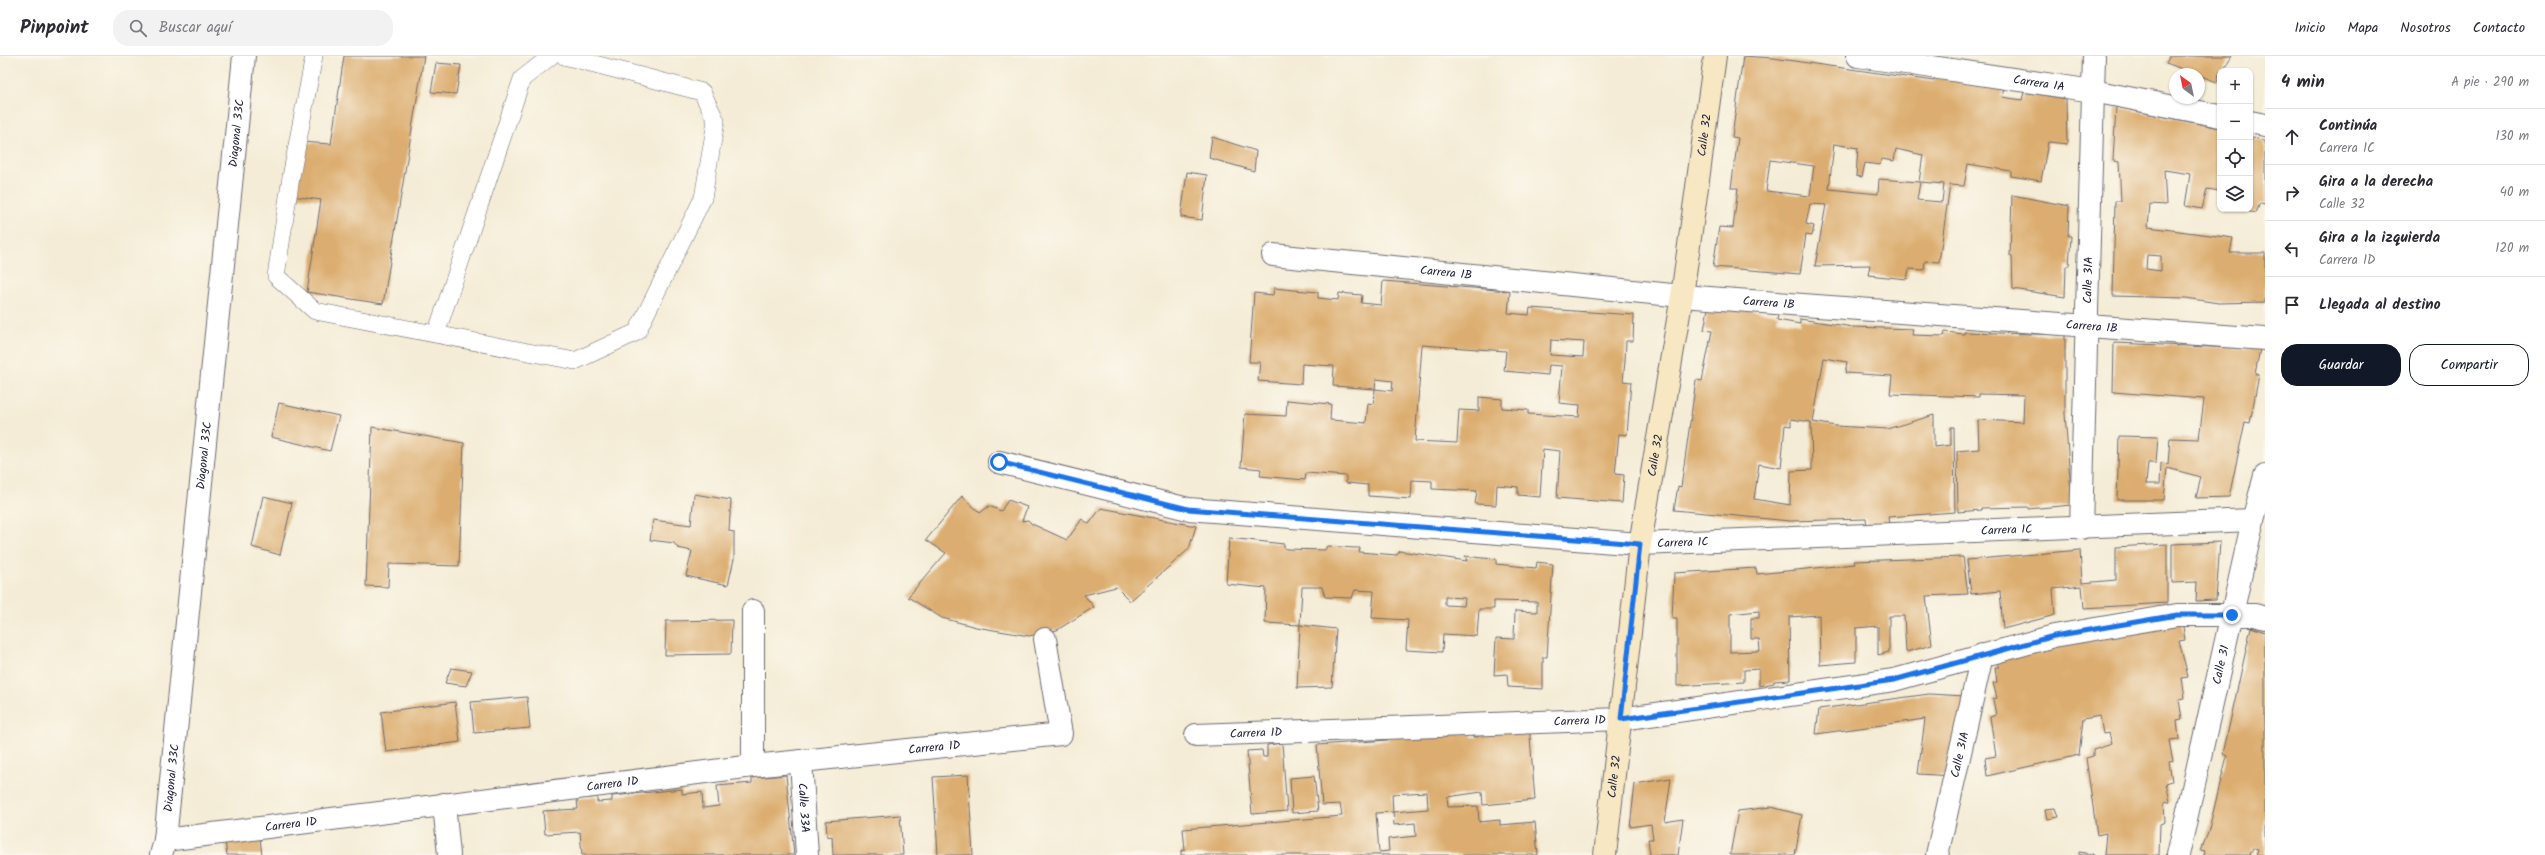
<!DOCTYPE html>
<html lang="es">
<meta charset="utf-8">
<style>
body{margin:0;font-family:Kalam,sans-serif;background:#f2f2f3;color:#2b2b33}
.controls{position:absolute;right:12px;top:12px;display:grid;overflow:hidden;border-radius:8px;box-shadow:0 1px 3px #0004}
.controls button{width:36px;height:36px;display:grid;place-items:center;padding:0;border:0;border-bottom:1px solid #e1e1e2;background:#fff;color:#2b2b33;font:20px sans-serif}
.compass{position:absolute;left:2169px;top:12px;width:36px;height:36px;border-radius:50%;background:#fff;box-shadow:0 1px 3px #0004;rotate:327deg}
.stop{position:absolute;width:12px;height:12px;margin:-9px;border:3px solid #1a73e8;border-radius:50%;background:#fff}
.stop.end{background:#1a73e8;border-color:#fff;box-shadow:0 1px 4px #0008}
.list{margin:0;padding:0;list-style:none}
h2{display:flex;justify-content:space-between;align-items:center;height:52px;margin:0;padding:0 16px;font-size:17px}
h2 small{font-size:13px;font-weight:400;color:#7c7c81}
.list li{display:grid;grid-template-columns:26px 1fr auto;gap:12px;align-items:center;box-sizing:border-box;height:56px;padding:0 16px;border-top:1px solid #e1e1e2}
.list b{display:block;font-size:15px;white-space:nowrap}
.list p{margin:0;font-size:13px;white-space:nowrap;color:#7c7c81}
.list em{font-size:13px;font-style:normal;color:#7c7c81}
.actions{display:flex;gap:8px;padding:12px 16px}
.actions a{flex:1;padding:9px 0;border:1px solid #111827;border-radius:16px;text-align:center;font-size:14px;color:#111827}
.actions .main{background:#111827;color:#fff}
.icon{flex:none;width:22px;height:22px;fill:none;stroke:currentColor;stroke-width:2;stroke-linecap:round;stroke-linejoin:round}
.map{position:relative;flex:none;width:2265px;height:799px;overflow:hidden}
header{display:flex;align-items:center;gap:24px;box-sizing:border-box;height:56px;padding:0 20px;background:#fff;border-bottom:1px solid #e1e1e2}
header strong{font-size:19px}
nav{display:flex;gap:22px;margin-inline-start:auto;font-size:14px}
.search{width:280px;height:36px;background:#f2f2f3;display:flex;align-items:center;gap:10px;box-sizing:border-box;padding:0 14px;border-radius:16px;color:#7c7c81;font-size:15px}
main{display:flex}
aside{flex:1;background:#fff}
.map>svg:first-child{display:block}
</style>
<header>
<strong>Pinpoint</strong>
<div class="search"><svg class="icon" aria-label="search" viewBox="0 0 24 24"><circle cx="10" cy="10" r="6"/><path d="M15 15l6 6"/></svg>Buscar aquí</div>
<nav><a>Inicio</a><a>Mapa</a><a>Nosotros</a><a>Contacto</a></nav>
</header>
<main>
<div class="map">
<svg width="2265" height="799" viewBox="0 0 2265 799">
<rect width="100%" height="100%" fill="#fbf7ec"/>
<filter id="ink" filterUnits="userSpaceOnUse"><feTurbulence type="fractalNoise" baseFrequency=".025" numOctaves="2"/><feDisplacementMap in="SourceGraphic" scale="8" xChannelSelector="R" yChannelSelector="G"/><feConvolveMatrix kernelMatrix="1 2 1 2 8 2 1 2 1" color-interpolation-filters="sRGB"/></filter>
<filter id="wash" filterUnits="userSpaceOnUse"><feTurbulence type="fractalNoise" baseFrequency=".012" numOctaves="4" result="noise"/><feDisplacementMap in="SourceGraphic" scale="16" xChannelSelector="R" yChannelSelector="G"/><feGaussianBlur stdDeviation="0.9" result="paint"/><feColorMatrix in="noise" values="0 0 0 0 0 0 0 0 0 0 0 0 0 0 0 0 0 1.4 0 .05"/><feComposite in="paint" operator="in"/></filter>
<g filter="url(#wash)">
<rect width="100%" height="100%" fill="#f4ecd6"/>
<g id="blocks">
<g fill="#dcad6f" fill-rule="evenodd">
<path d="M344,0H424L383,248L307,236L321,144L292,140L300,86L331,88Z"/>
<path d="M1743,0L1773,2L1934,25L1935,21L1980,26V29L2004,33L2002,41L2022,44L2024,36L2066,43L2067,88L2048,86L2041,125L2011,120V115L1968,108L1964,130L1950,129L1939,206L1925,205L1924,214L1909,213L1907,223L1868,219L1870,209L1815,210L1826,149L1810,148L1806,168L1814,170L1812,180L1806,179L1800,218L1713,211L1719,171L1733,172L1738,132H1731L1738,82L1732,81ZM1834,88L1858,92L1856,120L1862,121L1865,107L1880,109L1881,103L1894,105L1896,93L1923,99L1919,126L1879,123L1878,138L1829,133ZM1770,104L1814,110L1810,140L1766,135ZM1920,126L1944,128L1942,146L1917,144Z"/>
<path d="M2170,0H2232L2223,15H2220L2217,26L2166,7Z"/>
<path d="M436,7L461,9L456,38L431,36Z"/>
<path d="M2116,51L2220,72V135L2207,133L2202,153L2185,150L2190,118L2164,114L2166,149L2150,148L2148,171L2233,182L2230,197H2265V246L2218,247L2186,242L2113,240L2115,145H2121L2119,106L2113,105ZM2147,199L2161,200V215L2146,213Z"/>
<path d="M1212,81L1256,95L1254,115L1209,102Z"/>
<path d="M2250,81L2265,85V148L2260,147L2256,157L2240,154L2250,153Z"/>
<path d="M1187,116L1207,119L1202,164L1181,161Z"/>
<path d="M2012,139L2069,150L2068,180H2071L2069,210H2066L2065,241L2013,233L2012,201L2010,200Z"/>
<path d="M1383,225L1510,235L1508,257L1529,259L1530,252L1634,259L1633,285H1626L1625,305L1623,325L1631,326L1627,379L1619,378L1615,418L1624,419L1622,447L1557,442L1560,395L1543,393L1540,441L1518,439V431L1497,429L1496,449L1475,448L1477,435L1432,433V425L1412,424L1411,443L1368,440V429L1346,427V420L1306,417L1305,424L1282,422L1260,420L1261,413L1241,411L1245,358L1286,360L1287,344L1331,348L1330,364L1366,367L1368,347L1374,348L1375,333L1392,335L1393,325L1376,323L1375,333L1333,330L1334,310L1302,308L1301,328L1258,325L1260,306H1249L1254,237L1273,239L1274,232L1294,234L1318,236V242L1338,244L1339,237L1362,239L1361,247L1381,249ZM1551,284L1584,286L1583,301L1550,299ZM1422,289L1506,295L1504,315L1548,319L1549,309L1562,310L1559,347L1580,349L1579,361L1528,358V354L1502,352V343L1479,341V355L1459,354L1457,387L1415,385Z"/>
<path d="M1709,247L1778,259L1777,264L1800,268V263L1853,271L1913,273L1912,279L1944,280L1945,276L1964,278V276L2065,279V358L2072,449L2028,453V451L1981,452V454L1958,456L1957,395L1979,393L1978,364L2023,366L2024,339L1979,338V341L1890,338L1892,320L1845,317L1847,306L1824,302L1813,366L1836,370L1887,373L1934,359V391L1951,389V371H1954L1955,456L1888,461L1889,469L1867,470L1866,463L1790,465L1674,454L1678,430L1681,431L1696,324L1702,325L1712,275L1704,274ZM1791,363L1811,366L1812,414L1791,415L1790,449L1754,443L1759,408L1781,412L1785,369L1791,370Z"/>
<path d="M2114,287L2260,293L2255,318L2259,319L2250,367L2245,366L2229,441L2196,442L2201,421L2167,412L2164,444H2117L2119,380L2158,381L2156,407H2148L2146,428H2160L2161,407L2168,408L2170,382L2199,383L2204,343L2113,336Z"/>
<path d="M279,347L339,360L330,395L271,381Z"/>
<path d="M372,371L464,387L459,510L389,508L388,531L366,530Z"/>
<path d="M694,438L731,444L729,475L734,476V503L728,529L686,520L692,495L678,492L674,487L650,484L653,464L691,469Z"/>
<path d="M263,440L292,447L280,499L252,491Z"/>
<path d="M962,440L980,457L989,450L1001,455L1008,444L1027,451L1022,465L1028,464L1032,468L1067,484L1082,463L1089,468L1101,452L1196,470L1189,493L1130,545L1116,531L1084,539L1094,551L1057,574L1029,580L976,571L942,562L908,541L946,497L926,484Z"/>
<path d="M1229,482L1284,488V492L1287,493L1325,494L1327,490L1355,492H1360L1359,496L1397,499L1400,495L1467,505L1465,500L1482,502L1496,503V508L1536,512L1537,506L1553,508L1547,601H1543V633L1508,631L1507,618L1494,619L1496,582L1514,583L1515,555L1537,556V546L1494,545V553H1479L1477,580L1443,578L1442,596L1406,594L1408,564L1372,562L1374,535L1355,534L1352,542L1325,541L1322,531H1302L1300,569L1265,567L1266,532L1226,528ZM1445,541L1465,542L1464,550L1445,549Z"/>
<path d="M2220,486L2216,544L2196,545L2197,526L2172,527V488Z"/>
<path d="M2167,488V547L2084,552L2082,530L2053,533L2055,559L2003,573L2000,535L1971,538L1967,504L2080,494L2082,527L2116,524V491Z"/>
<path d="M1963,501L1968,538L1926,540L1932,589L1906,596L1904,560H1889V596L1878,599V570L1856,572V606L1820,609L1819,559L1789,561L1790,624L1774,625V627L1759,630V613L1744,614V626L1677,630V562H1672L1674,517L1756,512L1757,518L1855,508L1854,505ZM1759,555V562H1751V583H1759L1760,595L1730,596V558Z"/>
<path d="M732,564L731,598L665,599L666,565Z"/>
<path d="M2182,564L2185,584L2179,585L2188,621L2182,622L2185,643L2179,644L2182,663L2177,664L2179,684L2169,685L2173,705L2169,706L2172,725L2166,727L2170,746L2164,747L2165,766L2160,768L2159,799H2104L2106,777L2097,779L2086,702L2093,700V694L2112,688L2109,677L2103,678L2100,660L2083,663L2079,699L1987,720L1985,702L1996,700L1990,661L1996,659L1993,643L1997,642L1993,627L1997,626L1995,611H1999L1995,603Z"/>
<path d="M1300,569L1336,573L1332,631L1297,632Z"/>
<path d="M2251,571L2265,576V799H2256L2258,793L2253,792L2250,799H2204L2205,795L2201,794L2208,777L2227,700L2223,698Z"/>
<path d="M451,612L472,615L466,630L445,627Z"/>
<path d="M1929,638L1965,640L1954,720L1918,718L1925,663L1816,678L1819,653Z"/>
<path d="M527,641L530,672L474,677L471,646Z"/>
<path d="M455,646L460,686L386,696L381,656Z"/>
<path d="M1529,668L1535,744L1483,749L1482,736L1447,741L1448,751L1478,750L1479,766L1500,764V769L1535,766L1538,799H1181V795L1185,794L1183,773L1342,760L1340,748L1322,749L1317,689L1388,684L1387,681L1471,677L1472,681H1478L1481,676ZM1427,736L1428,753L1393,756L1394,769L1415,767L1416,780L1388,783L1389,795L1379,796L1376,757L1393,756L1392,738Z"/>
<path d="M1282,687L1287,755L1252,758L1247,695L1262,694L1263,701H1267V689Z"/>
<path d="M786,719L794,799H582L580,776L545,778L543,755L578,753L577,743L597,741V746L612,745V740L682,733V738L702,736L703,752L719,750L717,730L752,727V722Z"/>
<path d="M968,719L973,799H938L933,721Z"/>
<path d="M1314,720L1318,755L1292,757L1290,722Z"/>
<path d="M1671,722L1665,766L1683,763L1678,799H1650L1648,783H1653L1651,768L1630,771L1635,728Z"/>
<path d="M1771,751L1802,759L1795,799H1730L1738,755Z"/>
<path d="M2055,752L2058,761L2047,763L2045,753Z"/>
<path d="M900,759L903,799H833L832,780L827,781L826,765Z"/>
<path d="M259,774L262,799H227L224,778Z"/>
<path d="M2079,796L2093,798V799H2079Z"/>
</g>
</g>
</g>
<g filter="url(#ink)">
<use href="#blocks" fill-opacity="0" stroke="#6c6971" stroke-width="1"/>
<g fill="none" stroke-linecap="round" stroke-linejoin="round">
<g stroke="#6c6971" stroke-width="18">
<g id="lane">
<path d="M314,0L291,121L276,220L315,255L575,305L637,276L703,142L716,65L702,36L564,0"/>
<path d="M436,278L522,23L551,0"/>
</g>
</g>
<g stroke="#6c6971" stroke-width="24">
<g id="street">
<path id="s1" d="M1858,0L2093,35L2220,60"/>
<path d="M2250,66L2265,69"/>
<path id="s2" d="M1273,199L1682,240L2265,283"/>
<path id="s3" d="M999,406L1188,453L1640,488L2253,464"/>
<path id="s4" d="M2081,472L2094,0"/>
<path d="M753,555V710"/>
<path id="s5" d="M1196,679L1621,663L1894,624L2054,580L2177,559H2255L2265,562"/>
<path id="s6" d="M801,705L807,799"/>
<path d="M444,748L449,799"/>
<path id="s7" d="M165,784L753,710L1061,678L1045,583"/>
<path id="s8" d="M161,799L165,784L244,0"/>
<path id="s9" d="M1937,799L1982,599"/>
<path id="s10" d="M2178,799L2253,464L2265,420"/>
</g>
</g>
<g stroke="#6c6971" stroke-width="24">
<g id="secondary">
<path id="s11" d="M1605,799L1640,488L1682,240L1715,0"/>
</g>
</g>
<use href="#lane" stroke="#fff" stroke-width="17"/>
<use href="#street" stroke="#fff" stroke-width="22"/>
<use href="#secondary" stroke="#f7e8c3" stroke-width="22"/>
</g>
</g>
<g fill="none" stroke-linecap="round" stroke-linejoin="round" filter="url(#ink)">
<path stroke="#1a73e8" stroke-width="5" d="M999,406L1188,453L1640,488L1621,663L1894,624L2054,580L2177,559H2232"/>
</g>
<g text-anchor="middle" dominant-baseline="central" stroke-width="3.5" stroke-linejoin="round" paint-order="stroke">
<g font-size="12" fill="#22223b" stroke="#fbf7ec">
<text stroke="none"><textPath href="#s1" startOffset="183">Carrera 1A</textPath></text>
<text stroke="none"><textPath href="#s8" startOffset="726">Diagonal 33C</textPath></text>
<text stroke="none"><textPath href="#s11" startOffset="727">Calle 32</textPath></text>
<text stroke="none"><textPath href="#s2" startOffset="174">Carrera 1B</textPath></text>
<text stroke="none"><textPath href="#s4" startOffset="248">Calle 31A</textPath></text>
<text stroke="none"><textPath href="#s2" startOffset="498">Carrera 1B</textPath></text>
<text stroke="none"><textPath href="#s2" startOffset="822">Carrera 1B</textPath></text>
<text stroke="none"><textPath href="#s11" startOffset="403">Calle 32</textPath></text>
<text stroke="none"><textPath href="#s8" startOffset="402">Diagonal 33C</textPath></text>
<text stroke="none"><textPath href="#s3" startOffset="1015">Carrera 1C</textPath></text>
<text stroke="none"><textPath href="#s3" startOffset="691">Carrera 1C</textPath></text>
<text stroke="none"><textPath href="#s10" startOffset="195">Calle 31</textPath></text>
<text stroke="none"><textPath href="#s5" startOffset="384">Carrera 1D</textPath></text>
<text stroke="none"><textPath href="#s5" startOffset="60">Carrera 1D</textPath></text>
<text stroke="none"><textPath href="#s7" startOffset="775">Carrera 1D</textPath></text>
<text stroke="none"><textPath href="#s9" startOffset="103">Calle 31A</textPath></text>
<text stroke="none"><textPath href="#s11" startOffset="79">Calle 32</textPath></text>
<text stroke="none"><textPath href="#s8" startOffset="78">Diagonal 33C</textPath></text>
<text stroke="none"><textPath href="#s7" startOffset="451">Carrera 1D</textPath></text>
<text stroke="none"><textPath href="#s6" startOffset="47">Calle 33A</textPath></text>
<text stroke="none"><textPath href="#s7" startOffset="127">Carrera 1D</textPath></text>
</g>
</g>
</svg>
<div class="controls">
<button>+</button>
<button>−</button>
<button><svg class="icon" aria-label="locate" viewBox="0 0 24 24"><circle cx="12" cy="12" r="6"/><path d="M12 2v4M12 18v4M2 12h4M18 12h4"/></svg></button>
<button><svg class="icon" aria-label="layers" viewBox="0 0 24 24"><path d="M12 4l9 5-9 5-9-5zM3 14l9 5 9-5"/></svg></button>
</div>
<svg class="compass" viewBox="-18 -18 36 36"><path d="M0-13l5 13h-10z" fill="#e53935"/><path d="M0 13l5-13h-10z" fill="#7c7c81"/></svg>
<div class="stop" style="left:999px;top:406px"></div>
<div class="stop end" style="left:2232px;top:559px"></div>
</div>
<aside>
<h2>4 min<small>A pie · 290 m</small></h2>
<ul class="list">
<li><svg class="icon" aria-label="ahead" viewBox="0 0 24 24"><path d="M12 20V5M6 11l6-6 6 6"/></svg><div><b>Continúa</b><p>Carrera 1C</p></div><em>130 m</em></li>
<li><svg class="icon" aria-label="right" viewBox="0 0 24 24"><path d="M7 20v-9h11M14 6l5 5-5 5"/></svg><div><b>Gira a la derecha</b><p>Calle 32</p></div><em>40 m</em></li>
<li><svg class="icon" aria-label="left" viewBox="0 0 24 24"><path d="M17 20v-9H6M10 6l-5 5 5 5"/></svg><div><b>Gira a la izquierda</b><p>Carrera 1D</p></div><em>120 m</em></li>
<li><svg class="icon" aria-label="arrive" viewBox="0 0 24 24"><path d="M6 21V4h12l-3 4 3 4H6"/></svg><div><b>Llegada al destino</b></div></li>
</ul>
<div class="actions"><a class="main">Guardar</a><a>Compartir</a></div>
</aside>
</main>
